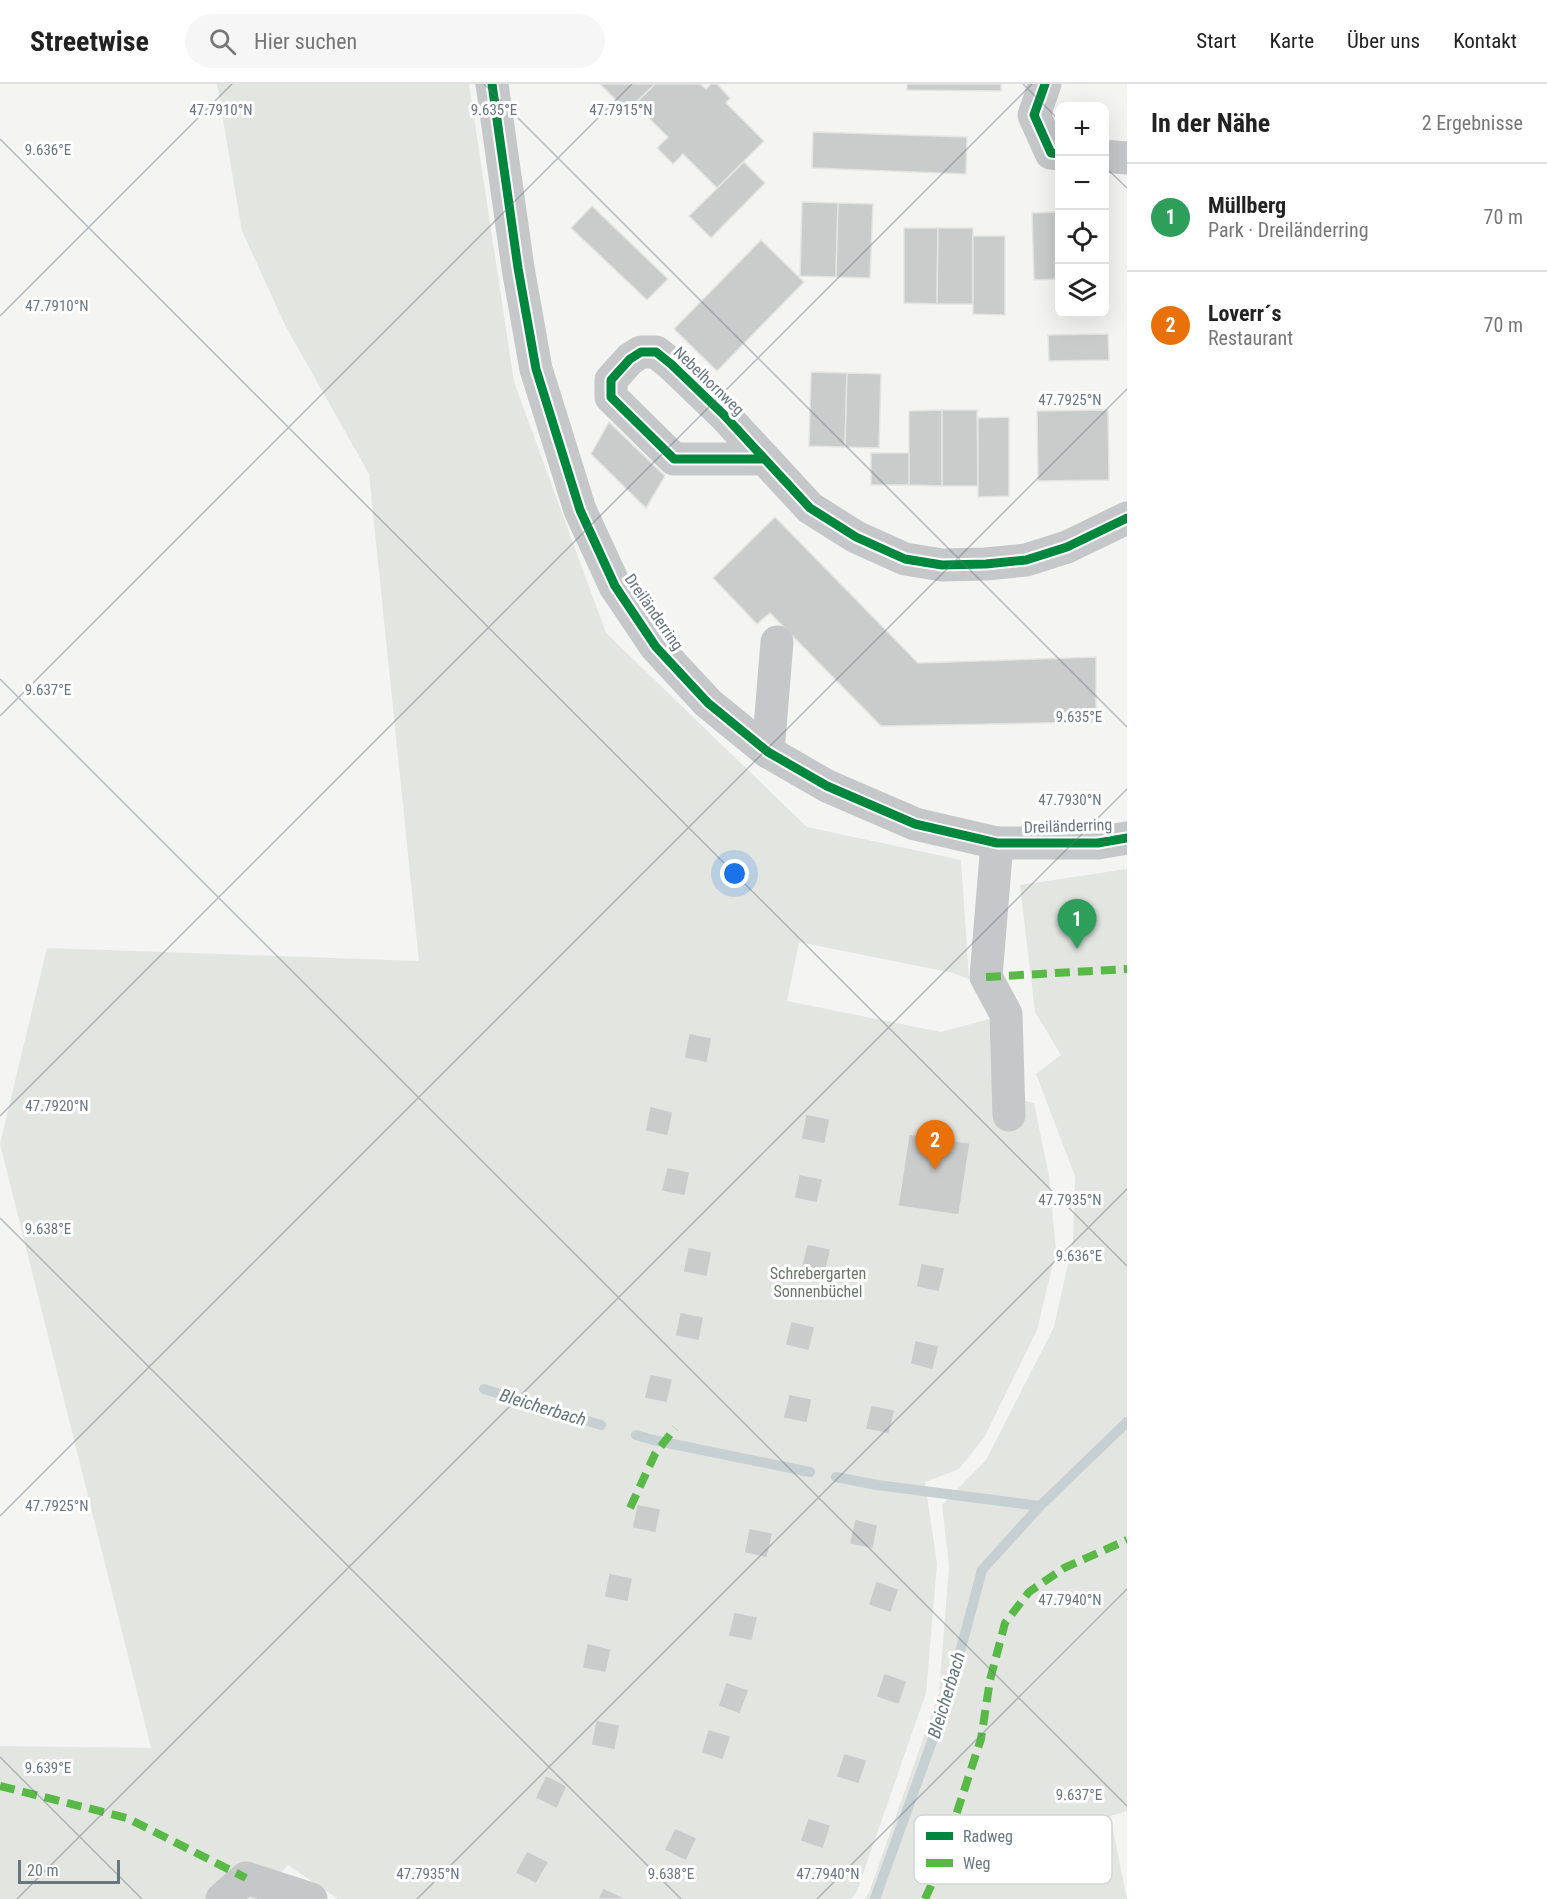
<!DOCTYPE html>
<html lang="de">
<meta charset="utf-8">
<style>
body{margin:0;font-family:"Roboto Condensed",sans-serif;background:#f6f6f6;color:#222}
.controls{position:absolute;right:18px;top:18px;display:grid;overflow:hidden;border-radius:12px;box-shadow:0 6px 24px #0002}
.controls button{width:54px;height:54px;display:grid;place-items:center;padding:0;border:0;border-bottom:2px solid #e0e0e0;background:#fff;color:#222;font:30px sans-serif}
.scale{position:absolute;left:18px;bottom:15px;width:102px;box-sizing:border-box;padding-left:6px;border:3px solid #68767f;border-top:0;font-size:16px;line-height:21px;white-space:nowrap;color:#68767f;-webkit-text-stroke:4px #fff;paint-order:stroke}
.you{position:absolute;left:735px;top:790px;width:21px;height:21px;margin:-15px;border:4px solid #fff;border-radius:50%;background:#1a73e8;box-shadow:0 0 0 9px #1a73e833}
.badge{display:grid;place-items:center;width:39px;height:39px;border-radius:50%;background:#585c5e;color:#fff;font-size:20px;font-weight:700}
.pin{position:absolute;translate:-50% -50px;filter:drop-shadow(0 2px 3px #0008)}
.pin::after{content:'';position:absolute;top:32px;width:21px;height:18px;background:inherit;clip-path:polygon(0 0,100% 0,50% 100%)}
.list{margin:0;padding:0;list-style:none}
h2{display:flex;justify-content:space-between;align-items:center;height:78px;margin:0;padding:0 24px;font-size:26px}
h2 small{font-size:20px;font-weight:400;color:#767676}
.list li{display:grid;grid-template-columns:39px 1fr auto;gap:18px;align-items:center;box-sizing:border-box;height:108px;padding:0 24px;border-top:2px solid #e0e0e0}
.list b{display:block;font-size:22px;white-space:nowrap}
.list p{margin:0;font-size:20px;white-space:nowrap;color:#767676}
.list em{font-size:20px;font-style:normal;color:#767676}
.icon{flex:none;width:33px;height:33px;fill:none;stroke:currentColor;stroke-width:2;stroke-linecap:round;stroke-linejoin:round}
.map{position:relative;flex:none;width:1127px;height:1815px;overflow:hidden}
header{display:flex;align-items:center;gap:36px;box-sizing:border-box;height:84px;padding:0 30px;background:#fff;border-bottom:2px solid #e0e0e0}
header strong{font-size:28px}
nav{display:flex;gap:33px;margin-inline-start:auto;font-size:21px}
.search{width:420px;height:54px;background:#f6f6f6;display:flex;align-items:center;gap:15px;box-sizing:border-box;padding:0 21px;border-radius:33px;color:#767676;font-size:22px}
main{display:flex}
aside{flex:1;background:#fff}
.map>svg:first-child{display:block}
</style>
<header>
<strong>Streetwise</strong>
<div class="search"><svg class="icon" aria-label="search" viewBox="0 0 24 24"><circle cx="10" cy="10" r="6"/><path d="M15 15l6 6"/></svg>Hier suchen</div>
<nav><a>Start</a><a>Karte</a><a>Über uns</a><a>Kontakt</a></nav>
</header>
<main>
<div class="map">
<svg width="1127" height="1815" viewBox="0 0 1127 1815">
<rect width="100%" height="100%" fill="#f4f4f3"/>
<g fill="#e3e5e1">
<path d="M217,0H469L514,298L606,549L807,743L961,776L969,895L953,889L799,858L787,917L941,948L993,934L999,1011L1034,1019L1049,1092L1056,1167L1037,1246L985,1352L959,1385L925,1398L937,1480L926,1609L857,1807L851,1815H338L288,1781L262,1809L281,1815H0V1662L151,1664L0,1060L47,864L419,877L369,390L285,241L242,147Z"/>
<path d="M1127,785V1727L1110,1732L1127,1815H865L869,1809L939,1609L949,1483L942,1421L986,1376L1054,1243L1073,1157L1075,1092L1036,990L1061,971L1035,928L1020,801Z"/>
</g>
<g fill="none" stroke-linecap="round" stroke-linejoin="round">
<g stroke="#c6cfd1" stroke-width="10">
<path d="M484,1305L601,1341"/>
<path d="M636,1351L653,1356L810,1388"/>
<path d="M836,1393L877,1401L1040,1422L1127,1338"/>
<path d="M875,1815L948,1613L982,1486L1040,1422"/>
</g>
</g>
<g fill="#cacbcb" stroke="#e4e4e3" stroke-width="1.5">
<path d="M600,0H655L627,27Z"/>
<path d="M655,0H700L706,5L711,0H717L730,14L726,19L764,57L717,104L683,70L673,80L657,64L668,53L635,20Z"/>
<path d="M907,0H1001V7L907,6Z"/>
<path d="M813,48L967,53L966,90L812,84Z"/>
<path d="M744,78L765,99L711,154L689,132Z"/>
<path d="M802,118L838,119L836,193L800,192Z"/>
<path d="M838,119L873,120L870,194L836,193Z"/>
<path d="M592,122L668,195L647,216L571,144Z"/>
<path d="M1060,128V195L1034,196L1032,129Z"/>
<path d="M904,144H938L937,220L904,219Z"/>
<path d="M938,144H973V220H937Z"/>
<path d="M973,152H1005V231L973,230Z"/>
<path d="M761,156L804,198L717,287L674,245Z"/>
<path d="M1108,250L1109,276L1049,277L1048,251Z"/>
<path d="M811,288L847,289L845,363L809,362Z"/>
<path d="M847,289L881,290L879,364L845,363Z"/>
<path d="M942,326V402L909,401V327Z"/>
<path d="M942,326H977L978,402H942Z"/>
<path d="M1108,326L1109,396L1038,397L1037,327Z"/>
<path d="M1009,333V412L978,413V334Z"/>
<path d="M609,338L665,392L646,424L591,370Z"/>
<rect x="871" y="369" width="38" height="32"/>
<path d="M775,433L918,579L1096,573V638L881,642L770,529L757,540L713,494Z"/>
<path d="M689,949L712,954L707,979L684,974Z"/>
<path d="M650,1022L673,1028L668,1052L645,1047Z"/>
<path d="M806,1030L830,1035L825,1060L801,1055Z"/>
<path d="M909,1050L970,1059L959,1131L898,1122Z"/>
<path d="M667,1083L690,1088L685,1112L661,1107Z"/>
<path d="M799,1090L823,1095L817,1119L794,1114Z"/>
<path d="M807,1160L831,1165L825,1189L801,1184Z"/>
<path d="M688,1163L712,1168L707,1193L683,1188Z"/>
<path d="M921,1179L945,1184L939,1208L916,1203Z"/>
<path d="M680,1228L704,1233L699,1257L675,1252Z"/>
<path d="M791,1237L815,1243L809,1267L785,1261Z"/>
<path d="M915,1256L939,1262L933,1286L910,1280Z"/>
<path d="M650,1290L673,1295L667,1319L644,1314Z"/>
<path d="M789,1310L812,1315L807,1339L783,1334Z"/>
<path d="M871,1321L895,1326L889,1350L865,1345Z"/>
<path d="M637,1420L661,1425L656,1449L632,1444Z"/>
<path d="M855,1435L878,1441L873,1465L849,1460Z"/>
<path d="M749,1444L773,1449L767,1474L744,1469Z"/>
<path d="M609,1489L633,1494L628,1518L604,1513Z"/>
<path d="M876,1497L899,1505L891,1529L868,1521Z"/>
<path d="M734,1528L758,1533L752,1557L728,1552Z"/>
<path d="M587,1559L611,1565L606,1589L582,1584Z"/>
<path d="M884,1589L907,1597L899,1621L876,1613Z"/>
<path d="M726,1598L749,1606L740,1630L718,1622Z"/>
<path d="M596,1636L620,1641L615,1666L591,1661Z"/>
<path d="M708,1645L731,1652L723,1676L701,1669Z"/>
<path d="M844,1669L867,1676L859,1700L836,1693Z"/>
<path d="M546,1691L567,1702L557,1725L535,1714Z"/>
<path d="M808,1734L831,1741L823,1765L800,1757Z"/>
<path d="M675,1744L697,1754L686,1777L664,1766Z"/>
<path d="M527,1767L549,1778L536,1800L515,1789Z"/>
<path d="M603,1804L625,1814V1815H598Z"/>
</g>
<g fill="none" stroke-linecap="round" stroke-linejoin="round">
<g stroke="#c5c7c8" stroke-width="33">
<path d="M492,0L518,184L536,285L580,426L615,502L656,563L708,619L768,668L827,702L915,740L997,759H1098L1127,754"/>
<path d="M1045,0L1034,31L1051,69L1060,70"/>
<path d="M1104,72L1127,74"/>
<path d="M764,375H674L611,313V296L630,275L641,268H656L671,280L724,331L810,424L856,453L905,475L942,481L986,480L1026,476L1067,463L1127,434"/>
<path d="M768,668L777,558"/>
<path d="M997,759L986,893L1006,930L1009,1031"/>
<path d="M222,1815L246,1794L311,1815"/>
</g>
<g stroke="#58b947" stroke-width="8" stroke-dasharray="15 8" stroke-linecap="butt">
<path d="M986,893L1127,885"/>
<path d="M630,1424L655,1370L675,1344"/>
<path d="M0,1702L127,1734L246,1794"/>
<path d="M925,1815L938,1786L981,1655L990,1596L1005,1539L1029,1508L1064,1484L1127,1456"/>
</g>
<g stroke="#fff" stroke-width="13">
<g id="cycleway">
<path d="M492,0L518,184L536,285L580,426L615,502L656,563L708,619L768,668L827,702L915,740L997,759H1098L1127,754"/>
<path d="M1045,0L1034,31L1051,69L1060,70"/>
<path d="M764,375H674L611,313V296L630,275L641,268H656L671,280L724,331L810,424L856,453L905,475L942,481L986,480L1026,476L1067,463L1127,434"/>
</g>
</g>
<use href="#cycleway" stroke="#00873e" stroke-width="9"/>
</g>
<path fill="none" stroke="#68767f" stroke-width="1.5" stroke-opacity="0.45" d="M484,0L1127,643M1023,0L1060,37M0,55L1127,1182M1104,82L1127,104M0,232L232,0M0,595L1127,1722M0,632L632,0M0,1032L1032,0M0,1134L681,1815M0,1432L1127,305M0,1673L142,1815M17,1815L1127,705M417,1815L1127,1105M817,1815L1127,1505"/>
<g text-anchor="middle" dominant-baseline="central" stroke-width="6" stroke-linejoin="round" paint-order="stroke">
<g font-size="16" fill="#68767f" stroke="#fff">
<text transform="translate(709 297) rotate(44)">Nebelhornweg</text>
<text transform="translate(654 528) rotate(55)">Dreiländerring</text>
<text transform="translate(1068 742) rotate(-2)">Dreiländerring</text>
</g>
<g font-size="16" fill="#6a7766" stroke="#fff">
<text x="818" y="1189">Schrebergarten<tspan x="818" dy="18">Sonnenbüchel</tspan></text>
</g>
<g font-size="18" font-style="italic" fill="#63777c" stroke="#fff">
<text transform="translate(543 1323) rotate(17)">Bleicherbach</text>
<text transform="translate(946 1611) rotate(-73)">Bleicherbach</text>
</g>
</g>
<rect x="914" y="1731" width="198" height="69" rx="9" fill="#fff" stroke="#d2d6d9" stroke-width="1.5"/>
<rect x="926" y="1748" width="27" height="8" fill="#00873e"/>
<rect x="926" y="1775" width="27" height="8" fill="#58b947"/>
<g font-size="16" fill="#68767f">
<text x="963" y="1758">Radweg</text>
<text x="963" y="1785">Weg</text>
</g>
<g font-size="15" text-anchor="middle" fill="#68767f" stroke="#fff" stroke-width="6" stroke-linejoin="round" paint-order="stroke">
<text x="221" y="31">47.7910°N</text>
<text x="494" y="31">9.635°E</text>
<text x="621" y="31">47.7915°N</text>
<text x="48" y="71">9.636°E</text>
<text x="57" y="227">47.7910°N</text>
<text x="1070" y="321">47.7925°N</text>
<text x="48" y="611">9.637°E</text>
<text x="1079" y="638">9.635°E</text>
<text x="1070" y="721">47.7930°N</text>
<text x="57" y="1027">47.7920°N</text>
<text x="1070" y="1121">47.7935°N</text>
<text x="48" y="1150">9.638°E</text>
<text x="1079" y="1177">9.636°E</text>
<text x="57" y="1427">47.7925°N</text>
<text x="1070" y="1521">47.7940°N</text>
<text x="48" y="1689">9.639°E</text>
<text x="1079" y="1716">9.637°E</text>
<text x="428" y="1795">47.7935°N</text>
<text x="671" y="1795">9.638°E</text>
<text x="828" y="1795">47.7940°N</text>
</g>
</svg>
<div class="controls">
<button>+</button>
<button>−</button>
<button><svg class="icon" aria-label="locate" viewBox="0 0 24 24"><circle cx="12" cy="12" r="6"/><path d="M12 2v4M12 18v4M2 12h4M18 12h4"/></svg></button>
<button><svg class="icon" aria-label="layers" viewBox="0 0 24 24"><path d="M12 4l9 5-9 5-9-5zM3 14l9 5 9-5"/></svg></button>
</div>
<div class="scale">20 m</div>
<div class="you"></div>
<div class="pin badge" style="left:1077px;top:865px;background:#2e9e5b">1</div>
<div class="pin badge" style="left:935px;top:1086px;background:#e8710a">2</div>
</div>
<aside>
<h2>In der Nähe<small>2 Ergebnisse</small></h2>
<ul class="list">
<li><span class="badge" style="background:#2e9e5b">1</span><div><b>Müllberg</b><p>Park · Dreiländerring</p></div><em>70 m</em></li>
<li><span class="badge" style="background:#e8710a">2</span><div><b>Loverr´s</b><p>Restaurant</p></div><em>70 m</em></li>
</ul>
</aside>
</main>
